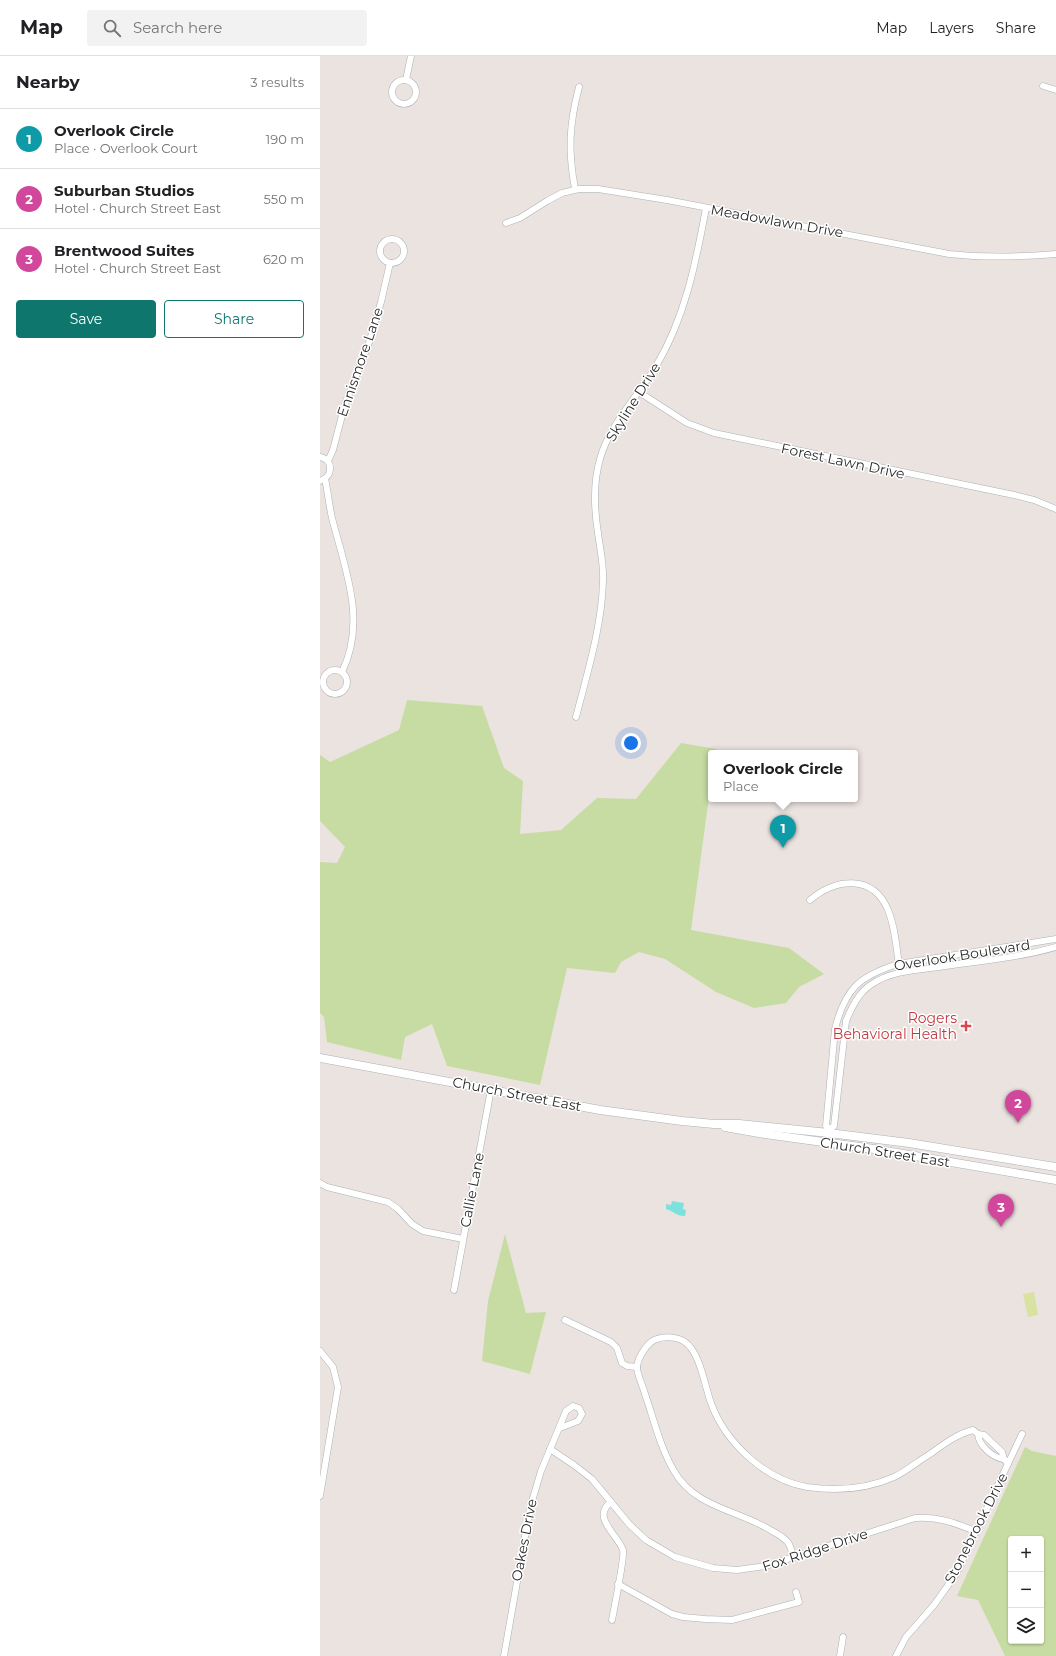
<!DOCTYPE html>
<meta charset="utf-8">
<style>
body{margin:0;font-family:Montserrat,sans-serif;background:#f2f2f2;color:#202124}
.controls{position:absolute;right:12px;bottom:12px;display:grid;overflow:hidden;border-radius:4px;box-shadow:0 1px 3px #0004}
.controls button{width:36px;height:36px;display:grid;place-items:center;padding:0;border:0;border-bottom:1px solid #e0e0e0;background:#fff;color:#202124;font:20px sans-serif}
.you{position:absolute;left:311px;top:687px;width:14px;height:14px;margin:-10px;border:3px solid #fff;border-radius:50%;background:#1a73e8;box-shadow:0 0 0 6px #1a73e833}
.badge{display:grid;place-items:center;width:26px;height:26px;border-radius:50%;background:#0f766e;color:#fff;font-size:13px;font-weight:700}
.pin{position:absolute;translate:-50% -33px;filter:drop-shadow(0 1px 2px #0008)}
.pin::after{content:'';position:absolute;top:21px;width:14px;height:12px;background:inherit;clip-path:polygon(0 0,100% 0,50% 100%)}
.popup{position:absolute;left:388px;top:694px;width:150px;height:52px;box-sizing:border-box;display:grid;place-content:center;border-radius:4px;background:#fff;filter:drop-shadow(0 1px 3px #0005);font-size:13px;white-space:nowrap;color:#757577}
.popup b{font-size:15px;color:#202124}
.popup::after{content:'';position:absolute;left:50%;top:100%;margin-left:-8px;border:8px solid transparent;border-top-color:#fff}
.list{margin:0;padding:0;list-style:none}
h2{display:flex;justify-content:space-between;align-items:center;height:52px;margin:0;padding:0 16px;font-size:17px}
h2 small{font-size:13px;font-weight:400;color:#757577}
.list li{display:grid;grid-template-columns:26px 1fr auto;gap:12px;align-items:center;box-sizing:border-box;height:60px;padding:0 16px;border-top:1px solid #e0e0e0}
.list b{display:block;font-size:15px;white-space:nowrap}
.list p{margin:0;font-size:13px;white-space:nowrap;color:#757577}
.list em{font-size:13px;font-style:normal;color:#757577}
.actions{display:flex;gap:8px;padding:12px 16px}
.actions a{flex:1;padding:9px 0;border:1px solid #0f766e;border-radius:4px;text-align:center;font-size:14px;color:#0f766e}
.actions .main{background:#0f766e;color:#fff}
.icon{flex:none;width:22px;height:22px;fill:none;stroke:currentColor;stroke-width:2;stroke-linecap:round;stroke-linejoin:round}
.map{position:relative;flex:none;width:736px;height:1600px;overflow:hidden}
header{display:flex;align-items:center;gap:24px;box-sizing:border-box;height:56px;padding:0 20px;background:#fff;border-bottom:1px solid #e0e0e0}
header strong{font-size:19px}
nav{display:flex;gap:22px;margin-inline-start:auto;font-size:14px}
.search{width:280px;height:36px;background:#f2f2f2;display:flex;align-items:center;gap:10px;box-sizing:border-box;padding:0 14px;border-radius:4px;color:#757577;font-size:15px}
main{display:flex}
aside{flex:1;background:#fff}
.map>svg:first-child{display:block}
</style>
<header>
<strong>Map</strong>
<div class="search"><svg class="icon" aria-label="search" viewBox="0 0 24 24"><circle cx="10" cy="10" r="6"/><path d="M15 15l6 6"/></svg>Search here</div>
<nav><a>Map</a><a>Layers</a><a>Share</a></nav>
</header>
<main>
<aside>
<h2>Nearby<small>3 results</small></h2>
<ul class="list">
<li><span class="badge" style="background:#0f9aa8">1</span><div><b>Overlook Circle</b><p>Place · Overlook Court</p></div><em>190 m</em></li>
<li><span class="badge" style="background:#d1479c">2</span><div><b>Suburban Studios</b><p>Hotel · Church Street East</p></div><em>550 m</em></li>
<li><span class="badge" style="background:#d1479c">3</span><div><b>Brentwood Suites</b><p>Hotel · Church Street East</p></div><em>620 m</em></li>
</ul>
<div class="actions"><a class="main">Save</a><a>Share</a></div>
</aside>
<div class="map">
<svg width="736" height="1600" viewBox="0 0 736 1600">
<rect width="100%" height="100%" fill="#ebe3df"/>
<g fill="#c7dca2" fill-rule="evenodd">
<path d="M87,644L162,650L184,712L203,725L200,778L241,774L277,742L316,743L361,687L396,693L395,697H391V726L371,874L469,892L504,918L479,931L466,947L434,952L396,936L345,903L319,896L301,906L295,917L247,912L220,1029L127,1010L112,968L85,981L81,1004L7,986L4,961L0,957V806L17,807L25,791L0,765V699L10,706L79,674Z"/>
<path d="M185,1178L206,1257L226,1256L210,1318L162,1305L168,1245Z"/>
<path d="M705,1391L712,1395L736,1400V1600H685L658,1544L637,1540ZM691,1483H721V1585H691Z"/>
</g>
<path fill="#d9e29f" d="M714,1236L718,1259L708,1261L703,1238Z"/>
<path fill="#7ee1de" d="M352,1145L364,1147L363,1153L366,1154L365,1160C355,1160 354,1155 346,1153V1148L351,1149Z"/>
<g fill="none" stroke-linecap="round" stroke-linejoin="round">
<g stroke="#acb1b6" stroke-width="7">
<g id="street">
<circle cx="84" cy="36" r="12"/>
<path d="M86,24L91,0"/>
<path d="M723,30L736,34"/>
<path d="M255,133C248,95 249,69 259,31"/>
<path d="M186,167L200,162L227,145L242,137L259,133H278L347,144L629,198C665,202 700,201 736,198"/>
<circle cx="72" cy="195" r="12"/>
<path d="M319,336L367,367L394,377L694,439L714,444L736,453"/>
<path d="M0,401C14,404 13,421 0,425"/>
<path d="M8,405L13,394L25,348L50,284L61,246L70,207"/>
<path d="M5,423C8,436 9,449 12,462C25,513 47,565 22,616"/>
<circle cx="15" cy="626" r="12"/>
<path d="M256,661C267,618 282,570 283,525C284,509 280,493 278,477C274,452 273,427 280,403C290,367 318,341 336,310C365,262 376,206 386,152"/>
<path d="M490,844C516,822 553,818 568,854C575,871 577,893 579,911"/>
<path d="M510,1073L506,1070L515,973C525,933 539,920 578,908L736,883"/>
<path d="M509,1075L510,1073L514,1070L526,965C532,951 538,937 552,928C571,915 596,914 619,911C658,905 698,902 736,891"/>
<path d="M0,1127L7,1131L68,1146L78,1153L92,1168L103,1175L143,1183"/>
<path d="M134,1234L171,1033"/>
<path d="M245,1264L291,1286L297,1292L302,1307L307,1310L317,1311"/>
<path d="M0,1295L13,1311L18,1331L0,1440"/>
<path d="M658,1378C659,1390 673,1402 684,1403"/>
<path d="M230,1393L254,1409L272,1423L309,1468L326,1484L355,1501L393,1512L417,1514L446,1510L595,1462C617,1460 635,1467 655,1475"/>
<path d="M291,1446C271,1461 297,1478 303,1494C305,1500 294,1553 292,1564"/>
<path d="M473,1501C472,1497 471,1492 469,1488C465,1482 458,1478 452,1475C419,1454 375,1452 354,1415C340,1391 334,1364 325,1338C323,1330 317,1319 317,1311C318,1301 328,1285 337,1283C345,1280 358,1281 365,1286C380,1296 385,1331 391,1347C405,1386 445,1424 487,1431C515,1435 547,1433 574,1421C587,1415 598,1405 610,1398C624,1388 637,1378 653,1374L658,1378L664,1379L682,1396L684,1403L688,1408"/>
<path d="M298,1528L352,1558L363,1561L385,1563L412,1564L479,1546L476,1536"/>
<path d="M184,1600L210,1452L221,1415L246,1355L253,1350L259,1352L262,1358L258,1365L240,1372"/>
<path d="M520,1600L523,1581"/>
<path d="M576,1600L586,1581L614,1549L636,1518L702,1378"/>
</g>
</g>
<g stroke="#acb1b6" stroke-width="9">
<g id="secondary">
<path d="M0,1002L280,1054L362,1065L394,1068H419L509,1077L589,1087L736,1111"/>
<path d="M405,1071L445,1078L554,1093L736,1124"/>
</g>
</g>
<use href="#street" stroke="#fff" stroke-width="6"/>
<use href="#secondary" stroke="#fff" stroke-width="8"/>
</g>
<path fill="#e0444e" stroke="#fff" stroke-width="1.5" d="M644 964h4v4h4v4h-4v4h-4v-4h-4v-4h4z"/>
<g text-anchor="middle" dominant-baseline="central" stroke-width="3" stroke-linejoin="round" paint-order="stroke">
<g font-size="14" fill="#2b2b2b" stroke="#fff">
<text transform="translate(457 165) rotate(10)">Meadowlawn Drive</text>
<text transform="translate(40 306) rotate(-71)">Ennismore Lane</text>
<text transform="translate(313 346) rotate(-58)">Skyline Drive</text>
<text transform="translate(523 405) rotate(12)">Forest Lawn Drive</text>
<text transform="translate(642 899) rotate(-9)">Overlook Boulevard</text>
<text transform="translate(197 1038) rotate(11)">Church Street East</text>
<text transform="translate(565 1096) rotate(9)">Church Street East</text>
<text transform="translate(152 1134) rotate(-79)">Callie Lane</text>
<text transform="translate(656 1472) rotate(-63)">Stonebrook Drive</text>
<text transform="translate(204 1484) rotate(-79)">Oakes Drive</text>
<text transform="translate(495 1494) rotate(-18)">Fox Ridge Drive</text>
</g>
<g font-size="14" fill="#be3a42" stroke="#fff" text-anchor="end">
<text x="637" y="962">Rogers<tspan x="637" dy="16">Behavioral Health</tspan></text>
</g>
</g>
</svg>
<div class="controls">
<button>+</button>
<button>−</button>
<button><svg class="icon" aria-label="layers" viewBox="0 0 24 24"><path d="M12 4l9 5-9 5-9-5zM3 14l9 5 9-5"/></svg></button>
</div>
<div class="you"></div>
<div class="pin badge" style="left:463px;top:792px;background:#0f9aa8">1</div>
<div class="popup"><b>Overlook Circle</b>Place</div>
<div class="pin badge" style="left:698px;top:1067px;background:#d1479c">2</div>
<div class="pin badge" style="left:681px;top:1171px;background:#d1479c">3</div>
</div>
</main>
